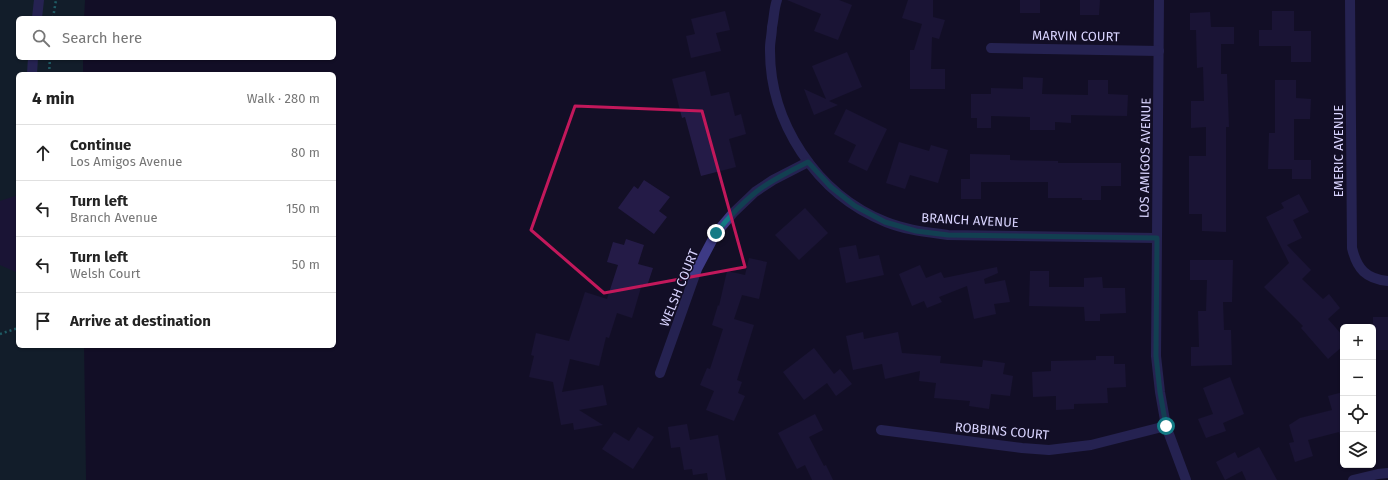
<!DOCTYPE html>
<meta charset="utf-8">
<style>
body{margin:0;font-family:"Fira Sans",sans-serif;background:#f2f2f2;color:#222}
.controls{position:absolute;right:12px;bottom:12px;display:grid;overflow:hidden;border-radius:6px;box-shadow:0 1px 3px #0004}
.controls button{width:36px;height:36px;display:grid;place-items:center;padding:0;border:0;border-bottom:1px solid #e0e0e0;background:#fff;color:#222;font:20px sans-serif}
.stop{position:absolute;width:12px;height:12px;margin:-9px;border:3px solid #137a85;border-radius:50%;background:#fff}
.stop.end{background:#137a85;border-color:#fff;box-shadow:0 1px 4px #0008}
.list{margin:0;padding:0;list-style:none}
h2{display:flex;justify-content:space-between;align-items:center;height:52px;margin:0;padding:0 16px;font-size:17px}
h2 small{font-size:13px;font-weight:400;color:#767676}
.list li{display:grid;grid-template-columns:26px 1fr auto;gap:12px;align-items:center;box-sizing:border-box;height:56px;padding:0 16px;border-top:1px solid #e0e0e0}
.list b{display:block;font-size:15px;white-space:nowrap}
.list p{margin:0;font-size:13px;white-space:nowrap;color:#767676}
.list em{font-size:13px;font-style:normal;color:#767676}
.icon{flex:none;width:22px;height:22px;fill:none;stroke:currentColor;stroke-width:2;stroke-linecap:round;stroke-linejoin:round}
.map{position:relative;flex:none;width:1388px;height:480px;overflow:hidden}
.search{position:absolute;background:#fff;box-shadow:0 1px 3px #0004;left:16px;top:16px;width:320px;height:44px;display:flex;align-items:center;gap:10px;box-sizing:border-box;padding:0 14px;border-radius:6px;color:#767676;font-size:15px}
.panel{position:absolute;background:#fff;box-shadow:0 1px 3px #0004;left:16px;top:72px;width:320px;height:276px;border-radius:6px}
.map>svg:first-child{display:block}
</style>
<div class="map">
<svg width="1388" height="480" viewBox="0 0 1388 480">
<rect width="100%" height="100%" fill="#130f26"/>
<path fill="#12302f" d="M0,0H85L84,18H18V58H83V74H18V346H84L86,480H0Z"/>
<g fill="#241b47">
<path d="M787,0H839L852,5L838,40L814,31L821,14Z"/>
<path d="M908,0H933V17L945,20L939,39L932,37L931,69H945V89H910V50H914L922,24L902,18Z"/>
<rect x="1020" y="0" width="20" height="13"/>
<path d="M1080,0H1100L1099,15H1080Z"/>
<path d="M725,11L730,30L716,33L721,51L691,58L686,36L695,34L691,19Z"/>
<path d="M1272,11H1294V31H1311V62H1291V46H1259V30H1272Z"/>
<path d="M1210,12L1211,27H1234V44H1221V74H1227L1229,127H1226V232L1202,231V214H1189V156H1206V127L1191,128V101H1204L1203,67L1197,68L1196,30H1190V13Z"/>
<path d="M847,52L862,87L829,101L838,105L814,115L804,89L826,99L812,66Z"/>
<path d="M705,71L711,96L729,92L735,116L741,114L746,134L729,139L736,167L701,176L685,117L682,118L672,79Z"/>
<path d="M1023,77L1043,78L1042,94L1088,95V80H1108V94L1128,95L1127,116L1071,115V123L1055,122V130H1030V117L991,116V128H977V118H971V94H991V88L1023,89Z"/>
<path d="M1275,80H1296V98L1311,99L1310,119H1294V160H1311V179H1292V169H1268L1269,133H1275Z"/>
<path d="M846,109L887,129L867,171L848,162L856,145L834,134Z"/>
<path d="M899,142L929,151L931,145L948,150L938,183L910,175L905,189L886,183Z"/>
<path d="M970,154L1010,155V160L1058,161V163H1121V186H1101V200H1082V198H1048V182H981V199H961V179H970Z"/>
<path d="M644,180L670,197L659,211L667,217L654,234L618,208L634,186L638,189Z"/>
<path d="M1299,194L1309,212L1293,220L1302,238L1287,245L1311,270L1302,279L1323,299L1329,294L1340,308L1328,319L1343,336V346L1328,359L1301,328L1303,326L1264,287L1289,263L1266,217L1284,208L1281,203Z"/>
<path d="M18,195V273L0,265V201Z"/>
<path d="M805,208L828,233L799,260L775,235Z"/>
<path d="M626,239L644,245L638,264L653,268L647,286L642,284L632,318L617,313L609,338L606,337L599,366L570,359L562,392L603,385L607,405L579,410L603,425L574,430L573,423L561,425L553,382L529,377L534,356L531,355L536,333L569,341L585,292L607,299L618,265L607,262L613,242L624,245Z"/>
<path d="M856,245L859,259L879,255L884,275L846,283L839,248Z"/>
<path d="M749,258L767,262L759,299L742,295L734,319L754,325L737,380L742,382L738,393L745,396L734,421L706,410L714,391L700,385L707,368L710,369L723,329L712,325L718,305L719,306L727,271L745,275Z"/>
<path d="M1190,260H1233L1232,302H1223L1224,330H1231L1232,365L1191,366V347H1199L1198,311H1206L1207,280H1190Z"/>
<path d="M920,265L926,278L941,272L944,278L997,267L998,273L984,279L985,284L1005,280L1010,302L994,304L996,314L974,319L967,286L939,297L942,302L927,308L924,301L912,306L899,274Z"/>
<path d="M1030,271H1049V287H1084V278L1102,277L1103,288H1125L1126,313L1100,314V321H1085L1084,307L1029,306Z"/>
<path d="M1373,317H1388V350H1375V338H1373Z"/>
<path d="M863,332L864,339L898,332L902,353L941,356L940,363L982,367L983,360L1005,363L1003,374L1013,376L1010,396L991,394L989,409L969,406L970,401L934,398L936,383L919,381L920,371L885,379L882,364L853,370L846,336Z"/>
<path d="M814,348L834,374L840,369L852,384L836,396L827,383L804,400L783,372Z"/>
<path d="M1096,356H1114V364H1125L1126,387L1107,388L1108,403L1074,404V409L1056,410V396L1033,397L1032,372L1051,371V361L1096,360Z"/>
<path d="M1230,377L1244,414L1223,423L1226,431L1206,438L1198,419L1213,414L1203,388Z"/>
<path d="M1343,392V435H1340L1339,432L1308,440L1313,456L1295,462L1289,443L1294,442L1289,425L1300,418L1332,410L1328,396Z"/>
<path d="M815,414L823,430L809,437L824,466L826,465L833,480H812L805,465L797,469L778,433Z"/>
<path d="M687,424L690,440L718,435L726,480H708L707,473L693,475L692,469L684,470L680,447L671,448L668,427Z"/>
<path d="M638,427L654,437L633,469L602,449L614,432L629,441Z"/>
<path d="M1259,447L1277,480H1246L1242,471L1225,480L1216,462L1235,452L1238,458Z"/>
</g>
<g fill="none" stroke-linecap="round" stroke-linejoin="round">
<g stroke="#2fb8b0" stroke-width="2.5" stroke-dasharray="2 3" stroke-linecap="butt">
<path d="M53,18L56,0"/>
<path d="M49,74L50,58"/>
<path d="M0,334L18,328"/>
</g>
<g stroke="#3d3a85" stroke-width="10">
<path d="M777,0C774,8 774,18 772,27C772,34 770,41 770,48C769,122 816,194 886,222C906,230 927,232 948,235L1157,238"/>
<path d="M1159,0L1156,356L1160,392L1166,426L1186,480"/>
<path d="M1350,0L1352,248C1357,269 1366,279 1388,281"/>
<path d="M37,18L39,0"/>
<path d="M991,48L1159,51"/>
<path d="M32,74L33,58"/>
<path d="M660,373L697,269L716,233L733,213L755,192L773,180L808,162"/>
<path d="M881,430L1022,448L1049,450L1091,445L1166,426"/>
<path d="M1353,480L1378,474L1388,473"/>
</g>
</g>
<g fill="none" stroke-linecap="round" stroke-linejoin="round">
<path stroke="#137a85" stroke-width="5" d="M716,233C728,218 741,204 756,192C771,180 790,171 808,162L831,187L855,206L885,222L916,231L948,235L1157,238L1156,356L1160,392L1166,426"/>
</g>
<path d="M0 0H1388V480H0ZM575,106L702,111L745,267L604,293L531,230Z" fill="#130f26" fill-opacity=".55" fill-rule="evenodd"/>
<path fill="none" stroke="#c2185b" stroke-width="3" stroke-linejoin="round" d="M575,106L702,111L745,267L604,293L531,230Z"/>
<g text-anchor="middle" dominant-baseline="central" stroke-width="3" stroke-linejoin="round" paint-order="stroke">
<g font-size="13" fill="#d9d4ff" stroke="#130f26">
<text transform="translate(1076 36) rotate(1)">MARVIN COURT</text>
<text transform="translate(1338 151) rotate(-90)">EMERIC AVENUE</text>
<text transform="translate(1145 158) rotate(-89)">LOS AMIGOS AVENUE</text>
<text transform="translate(970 220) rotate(3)">BRANCH AVENUE</text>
<text transform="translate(679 288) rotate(-68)">WELSH COURT</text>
<text transform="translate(1002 431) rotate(5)">ROBBINS COURT</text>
</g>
</g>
</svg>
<div class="controls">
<button>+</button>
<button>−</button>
<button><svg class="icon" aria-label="locate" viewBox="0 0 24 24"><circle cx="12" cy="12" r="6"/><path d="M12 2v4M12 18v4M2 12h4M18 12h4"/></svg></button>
<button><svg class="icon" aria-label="layers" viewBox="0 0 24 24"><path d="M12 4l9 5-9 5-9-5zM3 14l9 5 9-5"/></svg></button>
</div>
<div class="stop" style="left:1166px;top:426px"></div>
<div class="stop end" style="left:716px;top:233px"></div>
<div class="search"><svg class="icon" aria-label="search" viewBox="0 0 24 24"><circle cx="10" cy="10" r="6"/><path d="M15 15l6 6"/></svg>Search here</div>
<section class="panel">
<h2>4 min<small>Walk · 280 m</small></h2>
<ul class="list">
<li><svg class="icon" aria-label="ahead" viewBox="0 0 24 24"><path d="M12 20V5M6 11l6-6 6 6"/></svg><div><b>Continue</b><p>Los Amigos Avenue</p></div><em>80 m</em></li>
<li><svg class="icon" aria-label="left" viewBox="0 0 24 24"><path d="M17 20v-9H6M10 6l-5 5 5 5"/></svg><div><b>Turn left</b><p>Branch Avenue</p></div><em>150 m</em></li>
<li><svg class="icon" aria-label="left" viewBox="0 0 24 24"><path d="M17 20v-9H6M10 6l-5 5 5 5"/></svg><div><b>Turn left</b><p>Welsh Court</p></div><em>50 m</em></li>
<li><svg class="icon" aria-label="arrive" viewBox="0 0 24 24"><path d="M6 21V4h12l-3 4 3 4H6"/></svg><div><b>Arrive at destination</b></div></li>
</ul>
</section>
</div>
